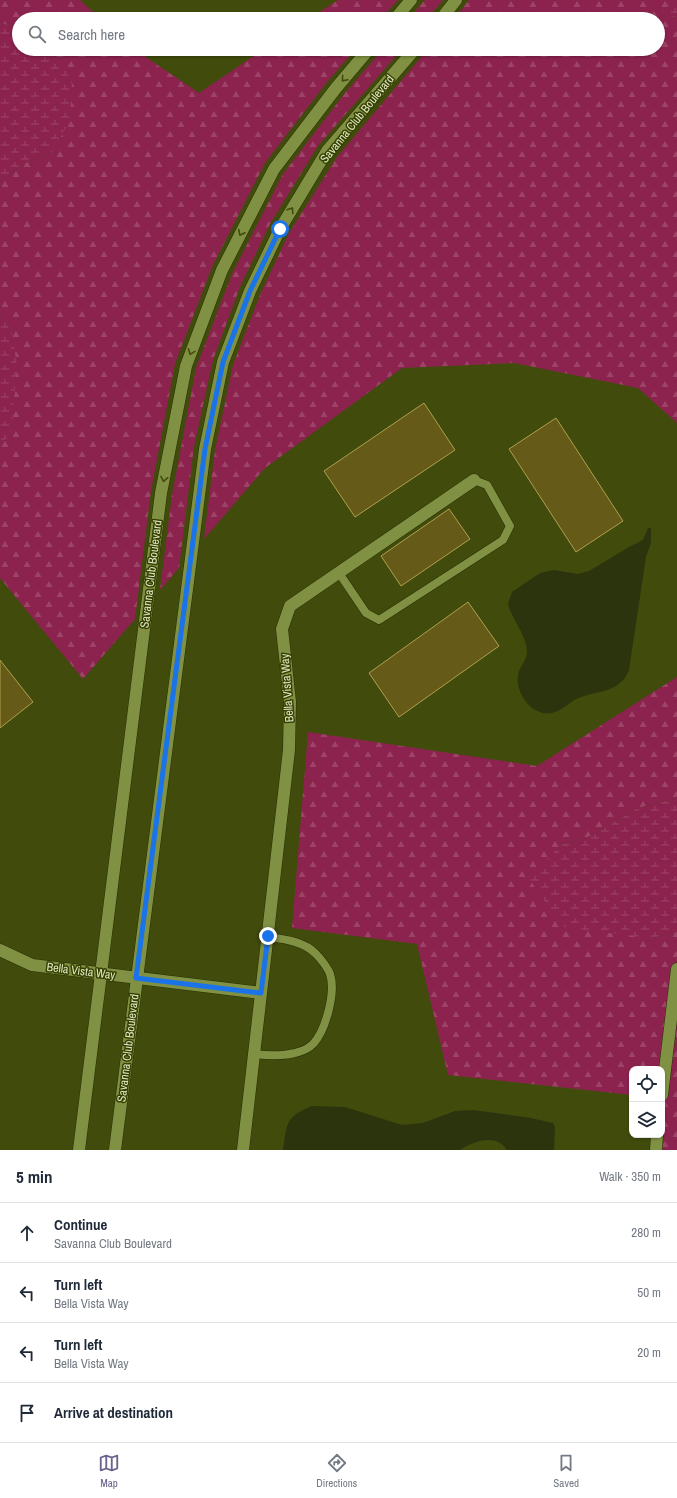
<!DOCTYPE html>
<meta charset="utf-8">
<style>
body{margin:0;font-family:"Archivo Narrow",sans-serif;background:#f2f2f3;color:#1f2937}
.controls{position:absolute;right:12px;bottom:12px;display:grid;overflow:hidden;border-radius:8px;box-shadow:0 1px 3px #0004}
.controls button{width:36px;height:36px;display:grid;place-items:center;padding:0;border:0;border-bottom:1px solid #e0e1e3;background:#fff;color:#1f2937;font:20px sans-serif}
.stop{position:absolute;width:12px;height:12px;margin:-9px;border:3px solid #1a73e8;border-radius:50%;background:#fff}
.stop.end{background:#1a73e8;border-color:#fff;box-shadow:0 1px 4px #0008}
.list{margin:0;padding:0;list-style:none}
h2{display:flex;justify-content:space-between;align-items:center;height:52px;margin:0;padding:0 16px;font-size:17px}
h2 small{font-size:13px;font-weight:400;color:#747a83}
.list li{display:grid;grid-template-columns:26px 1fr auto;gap:12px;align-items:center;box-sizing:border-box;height:60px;padding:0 16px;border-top:1px solid #e0e1e3}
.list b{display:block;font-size:15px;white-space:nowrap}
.list p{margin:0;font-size:13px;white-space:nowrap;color:#747a83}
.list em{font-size:13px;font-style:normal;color:#747a83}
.icon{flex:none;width:22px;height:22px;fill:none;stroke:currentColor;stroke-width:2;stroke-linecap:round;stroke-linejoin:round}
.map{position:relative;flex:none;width:677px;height:1150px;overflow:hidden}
.search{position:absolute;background:#fff;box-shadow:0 1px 3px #0004;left:12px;right:12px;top:12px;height:44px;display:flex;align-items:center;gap:10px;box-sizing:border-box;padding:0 14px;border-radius:22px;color:#747a83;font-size:15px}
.sheet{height:292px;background:#fff}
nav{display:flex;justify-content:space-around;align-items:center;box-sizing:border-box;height:56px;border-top:1px solid #e0e1e3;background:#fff;font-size:11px;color:#747a83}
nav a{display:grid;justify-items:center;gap:2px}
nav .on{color:#68628c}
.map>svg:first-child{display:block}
</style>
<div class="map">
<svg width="677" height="1150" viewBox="0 0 677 1150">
<defs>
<pattern id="forest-firs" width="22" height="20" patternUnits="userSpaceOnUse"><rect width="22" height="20" fill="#8c234f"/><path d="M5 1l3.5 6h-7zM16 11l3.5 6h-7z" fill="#9c4367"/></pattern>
<pattern id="wetland-marsh" width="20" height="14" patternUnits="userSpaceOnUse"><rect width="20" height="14" fill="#8c234f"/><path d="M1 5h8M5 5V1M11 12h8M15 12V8" fill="none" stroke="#9c4367"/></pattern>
</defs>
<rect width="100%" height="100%" fill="#404b0c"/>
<g fill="url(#forest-firs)">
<path d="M0,0H80L101,19H19V28L0,23Z"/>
<path d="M338,0H398L381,19H309Z"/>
<path d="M425,0H443L427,19H408Z"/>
<path d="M469,0H668V12L677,18V423L638,388L514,363L402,368L265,468L204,539L215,450L233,365L260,295L289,233L337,157L428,49H658V19H454Z"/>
<path d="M47,49H134L199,93L264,49H356L327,82L265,163L212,267L175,364L151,491L135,619L83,679L0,578V444L11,435L12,333L0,313V181L25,163L52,153L59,58Z"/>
<path d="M383,49H402L318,146L270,224L240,287L213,360L194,447L179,568L160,590L172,495L196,368L232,274L283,174L345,93Z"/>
<path d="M677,677V798L638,808L591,836L560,845L651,938L677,932V1150H659L665,1099L662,1069H632V1095L448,1075L417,944L292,928L308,732L537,766Z"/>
</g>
<g fill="url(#wetland-marsh)">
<path d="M668,0H677V18L668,12Z"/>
<path d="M0,23L19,28V49H47L59,58L72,81L70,120L52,153L25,163L0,181Z"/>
<path d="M0,313L12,333L17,366L11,435L0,444Z"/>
<path d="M677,798V932L651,938L562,927L530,880L560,845L591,836L638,808Z"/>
</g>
<g fill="#2c340d">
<path d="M648,528H651V543L646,557L629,670C620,692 602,690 581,697C571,700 563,711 552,713C532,717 515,693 518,675C519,667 527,661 527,652C527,635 512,620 508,604L512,592L540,573L554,570L578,574L589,571L629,547L643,540Z"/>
<path d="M312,1106L345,1107L402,1125L423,1123L455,1111L473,1110L531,1118L553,1123L555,1127L554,1150H507C496,1133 474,1141 460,1150H283C287,1123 285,1117 312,1106Z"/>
</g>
<g fill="#655a18" stroke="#afa04e">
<path d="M424,403L455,450L355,517L324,471Z"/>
<path d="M556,418L623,521L576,552L509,449Z"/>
<path d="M449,509L470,539L401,586L381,556Z"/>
<path d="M468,602L499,646L399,717L369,673Z"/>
<path d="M0,660L33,702L0,728Z"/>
</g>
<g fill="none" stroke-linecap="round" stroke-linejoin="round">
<g stroke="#282f05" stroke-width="9">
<g id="service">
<path d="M339,573L366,613L379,620L503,540L510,526L487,485L474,480"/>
<path d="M254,1054C271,1056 300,1057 313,1044C326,1030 336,992 330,974C328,968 320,958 316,954C304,941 283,939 268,937"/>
</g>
</g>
<g stroke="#282f05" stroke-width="13">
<g id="minor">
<path d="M0,950L32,965L261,993"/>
<path d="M662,1095L677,969"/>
<path d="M243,1150L289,750L290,702L282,629L290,606L474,480"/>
<path d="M656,1150L657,1135"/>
</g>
</g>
<g stroke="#282f05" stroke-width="13">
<g id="tertiary">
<path d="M395,19L411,0"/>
<path d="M441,19L456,0"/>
<path d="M79,1150L161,493L186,366L222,270L274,169L336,88L369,49"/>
<path d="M115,1150L205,449L223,362L250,291L280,229L327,151L415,49"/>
</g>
</g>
<use href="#service" stroke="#809143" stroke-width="8"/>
<use href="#minor" stroke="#809143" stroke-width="12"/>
<use href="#tertiary" stroke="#809143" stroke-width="12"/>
</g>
<defs><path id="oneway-chevron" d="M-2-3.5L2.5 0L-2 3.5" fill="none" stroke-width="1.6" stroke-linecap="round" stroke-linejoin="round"/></defs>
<g stroke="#414c0a">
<use href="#oneway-chevron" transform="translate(344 79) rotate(131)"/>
<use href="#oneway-chevron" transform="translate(291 210) rotate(-58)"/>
<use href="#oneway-chevron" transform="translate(241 233) rotate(117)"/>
<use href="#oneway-chevron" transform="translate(191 352) rotate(111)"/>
<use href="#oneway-chevron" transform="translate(164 479) rotate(101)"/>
</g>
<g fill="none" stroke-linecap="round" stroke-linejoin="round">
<path stroke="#1a73e8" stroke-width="5" d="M268,936L261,993L136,978L205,449L223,362L250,291L280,229"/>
</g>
<g text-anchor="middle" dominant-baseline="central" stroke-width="3" stroke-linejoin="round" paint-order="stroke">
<g font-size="12" fill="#dde7c0" stroke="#364000">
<text transform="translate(357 119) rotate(-51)">Savanna Club Boulevard</text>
<text transform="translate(151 574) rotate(-83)">Savanna Club Boulevard</text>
<text transform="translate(287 688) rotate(-94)">Bella Vista Way</text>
<text transform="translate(81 971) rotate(7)">Bella Vista Way</text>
<text transform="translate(128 1048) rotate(-83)">Savanna Club Boulevard</text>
</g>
</g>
</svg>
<div class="controls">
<button><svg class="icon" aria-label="locate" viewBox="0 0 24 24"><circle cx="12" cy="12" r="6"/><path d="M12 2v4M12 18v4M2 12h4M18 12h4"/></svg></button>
<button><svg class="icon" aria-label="layers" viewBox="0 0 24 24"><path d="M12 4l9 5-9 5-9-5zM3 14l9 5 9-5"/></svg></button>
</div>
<div class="stop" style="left:280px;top:229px"></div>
<div class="stop end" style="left:268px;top:936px"></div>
<div class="search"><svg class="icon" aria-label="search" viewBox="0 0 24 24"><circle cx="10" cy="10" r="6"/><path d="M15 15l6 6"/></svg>Search here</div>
</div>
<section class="sheet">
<h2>5 min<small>Walk · 350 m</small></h2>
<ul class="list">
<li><svg class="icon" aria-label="ahead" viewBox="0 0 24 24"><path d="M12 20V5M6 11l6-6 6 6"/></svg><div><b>Continue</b><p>Savanna Club Boulevard</p></div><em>280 m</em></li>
<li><svg class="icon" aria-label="left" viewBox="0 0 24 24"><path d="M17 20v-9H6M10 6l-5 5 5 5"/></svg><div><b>Turn left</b><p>Bella Vista Way</p></div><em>50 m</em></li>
<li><svg class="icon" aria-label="left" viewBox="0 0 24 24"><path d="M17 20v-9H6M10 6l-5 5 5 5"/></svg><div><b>Turn left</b><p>Bella Vista Way</p></div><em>20 m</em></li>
<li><svg class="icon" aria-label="arrive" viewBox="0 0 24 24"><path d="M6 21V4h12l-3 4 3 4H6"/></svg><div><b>Arrive at destination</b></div></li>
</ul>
</section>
<nav>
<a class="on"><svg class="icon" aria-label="map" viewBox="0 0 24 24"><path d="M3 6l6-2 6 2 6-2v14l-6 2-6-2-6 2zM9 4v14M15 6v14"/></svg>Map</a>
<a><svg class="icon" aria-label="directions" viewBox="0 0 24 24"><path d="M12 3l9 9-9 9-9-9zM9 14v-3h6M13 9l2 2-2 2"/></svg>Directions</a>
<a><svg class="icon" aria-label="saved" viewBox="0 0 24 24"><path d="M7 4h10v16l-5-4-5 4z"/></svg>Saved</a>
</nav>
